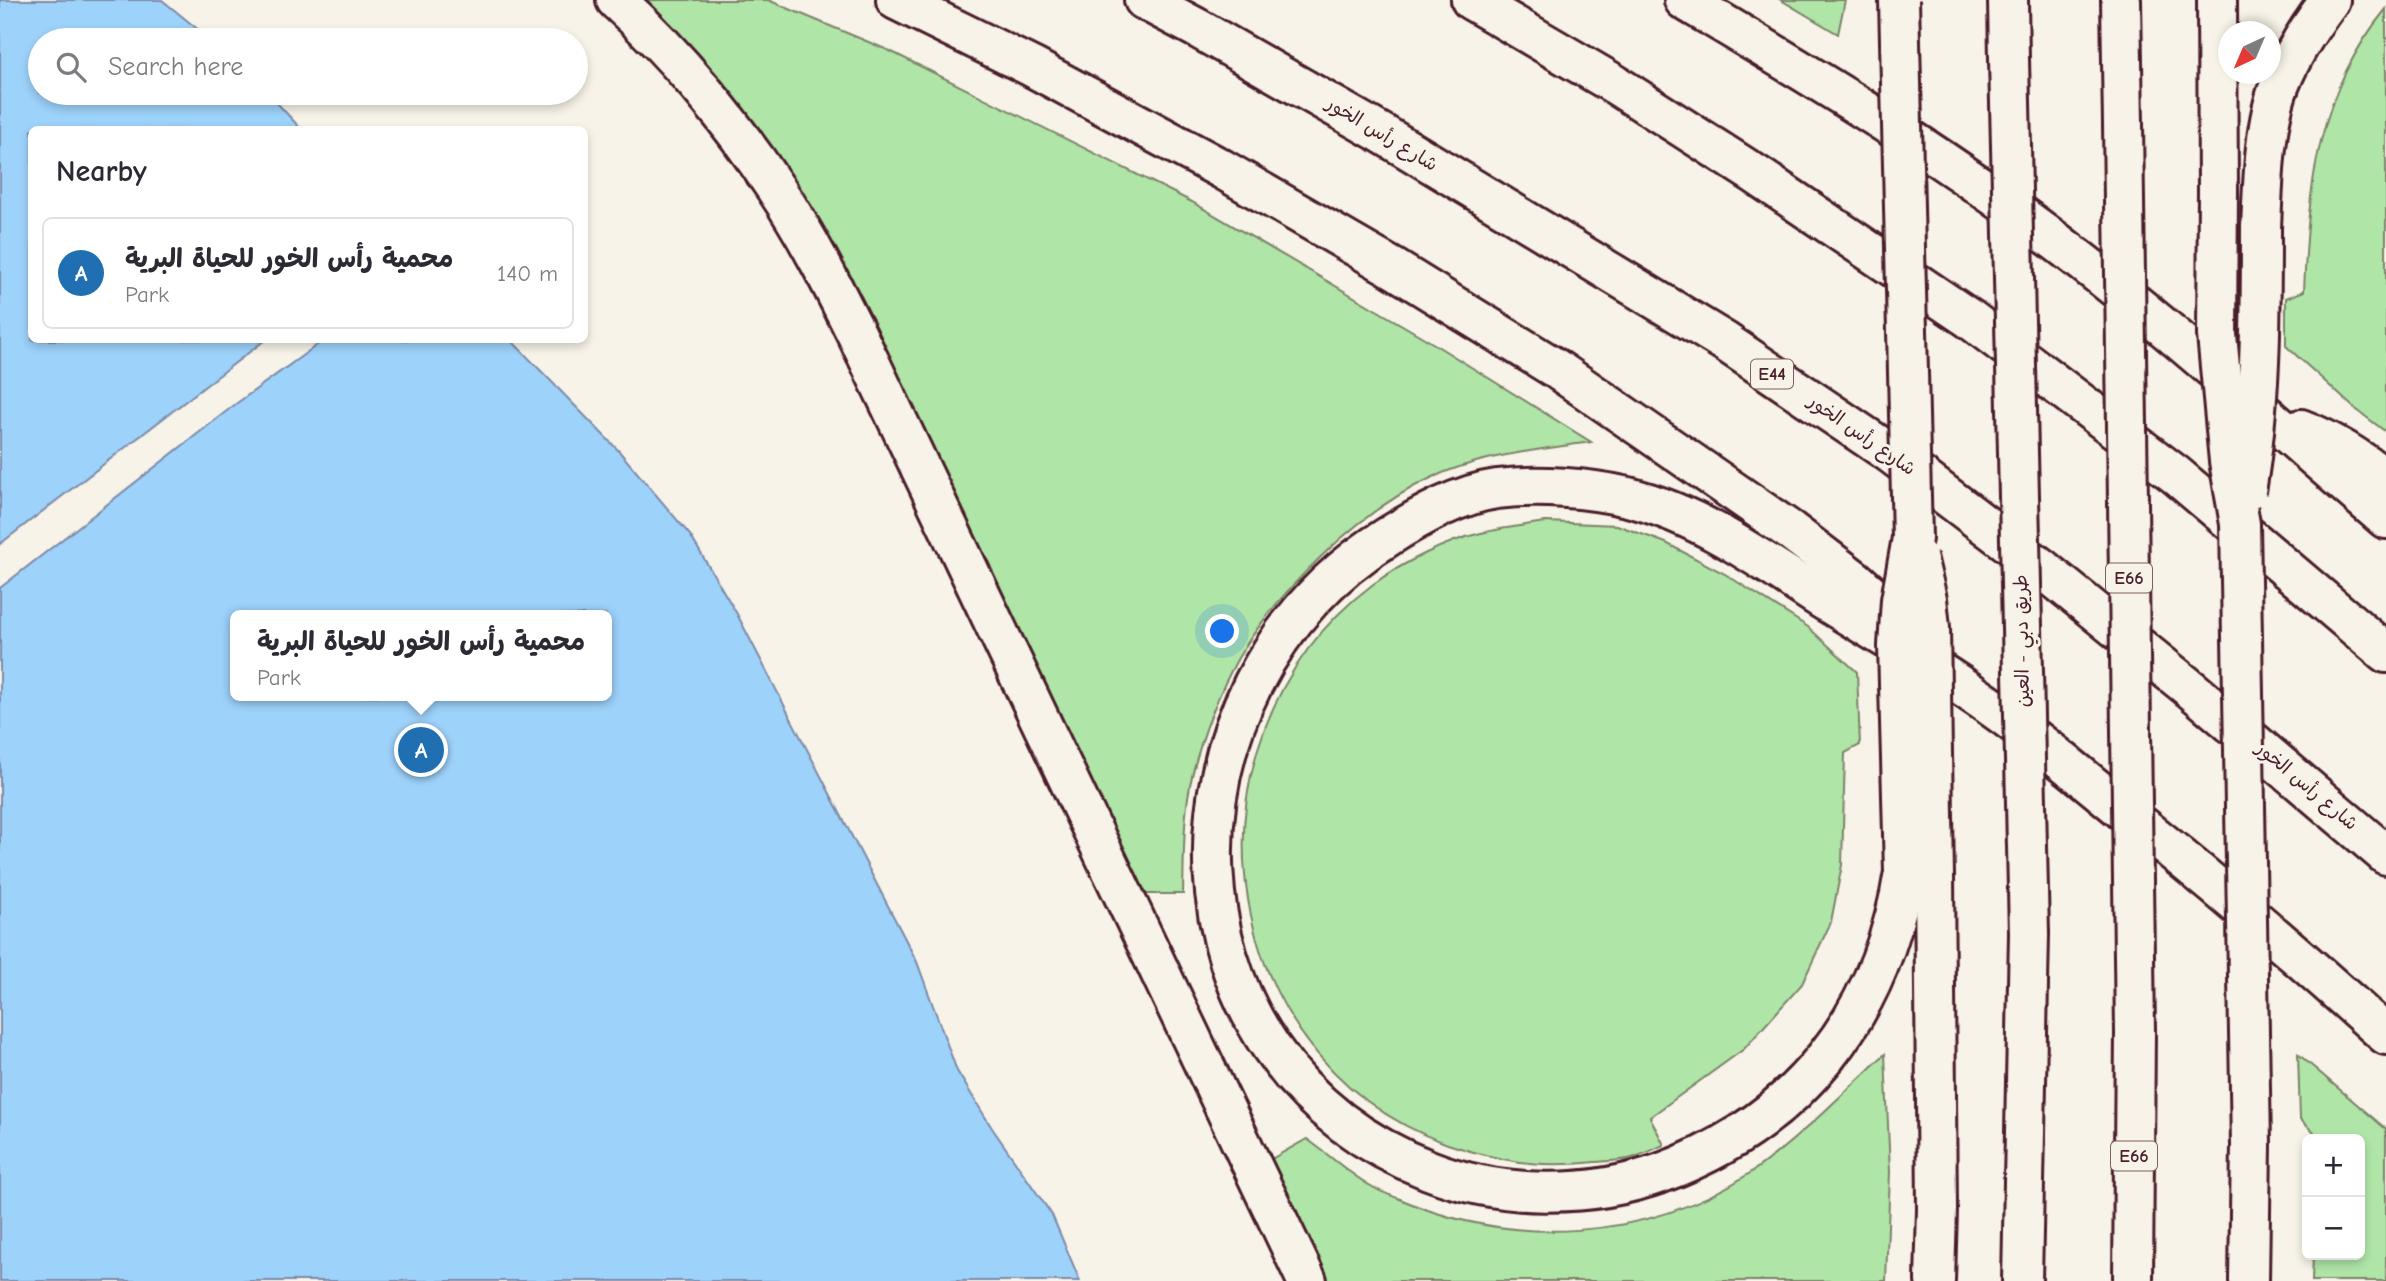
<!DOCTYPE html>
<meta charset="utf-8">
<style>
body{margin:0;font-family:"Comic Neue","Playpen Sans Arabic",sans-serif;background:#f2f2f3;color:#2b2b33}
.controls{position:absolute;right:21px;bottom:21px;display:grid;overflow:hidden;border-radius:10px;box-shadow:0 4px 10px #0003}
.controls button{width:63px;height:63px;display:grid;place-items:center;padding:0;border:0;border-bottom:2px solid #e1e1e2;background:#fff;color:#2b2b33;font:35px sans-serif}
.compass{position:absolute;left:2218px;top:21px;width:63px;height:63px;border-radius:50%;background:#fff;box-shadow:0 4px 10px #0003;rotate:224deg}
.you{position:absolute;left:1223px;top:632px;width:24px;height:24px;margin:-18px;border:5px solid #fff;border-radius:50%;background:#1a73e8;box-shadow:0 0 0 10px #1a73e833}
.badge{display:grid;place-items:center;width:46px;height:46px;border-radius:50%;background:#1f6fb2;color:#fff;font-size:23px;font-weight:700}
.pin{position:absolute;translate:-50% -50%;border:4px solid #fff;box-shadow:0 2px 7px #0006}
.popup{position:absolute;left:230px;top:610px;width:382px;height:91px;box-sizing:border-box;display:grid;place-content:center;border-radius:10px;background:#fff;filter:drop-shadow(0 2px 5px #0005);font-size:23px;white-space:nowrap;color:#7c7c81}
.popup b{font-size:26px;color:#2b2b33}
.popup::after{content:'';position:absolute;left:50%;top:100%;margin-left:-14px;border:14px solid transparent;border-top-color:#fff}
.list{margin:0;padding:0;list-style:none}
h2{display:flex;justify-content:space-between;align-items:center;height:91px;margin:0;padding:0 28px;font-size:30px}
h2 small{font-size:23px;font-weight:400;color:#7c7c81}
.list li{display:grid;grid-template-columns:46px 1fr auto;gap:21px;align-items:center;box-sizing:border-box;height:112px;margin:0 14px 14px;padding:0 14px;border:2px solid #e1e1e2;border-radius:10px}
.list b{display:block;font-size:26px;white-space:nowrap}
.list p{margin:0;font-size:23px;white-space:nowrap;color:#7c7c81}
.list em{font-size:23px;font-style:normal;color:#7c7c81}
.icon{flex:none;width:38px;height:38px;fill:none;stroke:currentColor;stroke-width:2;stroke-linecap:round;stroke-linejoin:round}
.map{position:relative;flex:none;width:2386px;height:1281px;overflow:hidden}
.search{position:absolute;background:#fff;box-shadow:0 4px 10px #0003;left:28px;top:28px;width:560px;height:77px;display:flex;align-items:center;gap:18px;box-sizing:border-box;padding:0 24px;border-radius:38px;color:#7c7c81;font-size:26px}
.panel{position:absolute;background:#fff;box-shadow:0 4px 10px #0003;left:28px;top:126px;width:560px;height:217px;border-radius:10px}
.map>svg:first-child{display:block}
</style>
<div class="map">
<svg width="2386" height="1281" viewBox="0 0 2386 1281">
<rect width="100%" height="100%" fill="#f7f3e8"/>
<filter id="ink" filterUnits="userSpaceOnUse"><feTurbulence type="fractalNoise" baseFrequency=".0143" numOctaves="2"/><feDisplacementMap in="SourceGraphic" scale="14" xChannelSelector="R" yChannelSelector="G"/><feConvolveMatrix kernelMatrix="1 2 1 2 8 2 1 2 1" color-interpolation-filters="sRGB"/></filter>
<g filter="url(#ink)">
<g fill="#afe5a7" stroke="#7c8269" stroke-width="2">
<path d="M632,0H768L890,51L1192,202L1426,339L1591,442C1537,450 1481,455 1431,478C1359,511 1278,591 1238,658C1218,694 1203,733 1193,772C1183,811 1184,854 1183,894H1141L855,306Z"/>
<path d="M1781,0H1845L1838,34Z"/>
<path d="M2386,9V432L2353,407L2286,346V298L2304,291C2309,184 2316,95 2386,9Z"/>
<path d="M1546,522L1617,525L1666,543L1725,574L1808,627L1857,672L1860,745L1845,753L1842,865L1831,922L1802,984L1744,1049L1650,1117L1664,1145C1652,1150 1640,1156 1628,1159C1617,1161 1605,1161 1595,1162C1547,1167 1516,1164 1470,1151C1215,1080 1166,741 1372,585C1402,563 1446,541 1481,533C1503,528 1525,525 1546,522Z"/>
<path d="M1885,1054L1890,1172L1886,1281H1321L1268,1161L1307,1139C1328,1154 1348,1173 1371,1186C1380,1192 1390,1195 1400,1199C1511,1248 1648,1241 1750,1173C1797,1141 1843,1093 1885,1054Z"/>
<path d="M2298,1054L2386,1129V1281H2312L2313,1255H2360V1139H2320L2300,1119Z"/>
</g>
<g fill="#9dd2fb" stroke="#7c8aa8" stroke-width="2" fill-rule="evenodd">
<path d="M0,0H162L211,40H40V93H268L301,129L32,130V340H265L0,544Z"/>
<path d="M324,340H511L618,450L690,535L737,614L917,962L957,1071L992,1128L1052,1215L1080,1281H0V588L237,403ZM236,615H606V696H236Z"/>
</g>
<g fill="none" stroke-linecap="round" stroke-linejoin="round">
<g stroke="#4a1f2b" stroke-width="44">
<g id="highway">
<path d="M616,0C675,53 732,122 776,189C807,235 832,285 857,335L1307,1281"/>
<path d="M896,0L1032,67L1222,169L1393,268L1555,368L1791,531L1854,579L1920,638"/>
<path d="M1144,0L1197,28L1381,133L1724,341L1890,453L2043,569L2192,690L2386,855"/>
<path d="M1471,0L1616,85L1755,174L1970,319L2176,475L2386,653"/>
<path d="M1684,0C1796,67 1909,134 2015,211C2145,305 2264,414 2386,519"/>
<path d="M2008,0L2009,59"/>
<path d="M2121,0L2123,124"/>
<path d="M2217,0L2218,190"/>
<path d="M2261,228C2263,184 2264,124 2280,84C2292,54 2311,25 2330,0"/>
<path d="M2301,429C2333,441 2359,459 2386,479"/>
<path d="M1904,872C1882,1014 1798,1123 1661,1173C1589,1199 1500,1198 1429,1170C1150,1063 1146,686 1389,536C1421,516 1460,494 1497,489C1538,484 1589,488 1628,497C1701,515 1763,561 1825,601C1874,631 1923,660 1970,692C2024,728 2075,771 2126,813C2215,884 2301,958 2386,1035"/>
<path d="M1934,877L1937,1209L1935,1281"/>
<path d="M2022,1281L2029,934"/>
<path d="M2133,1281L2135,1032"/>
<path d="M2249,1281L2251,1145"/>
</g>
</g>
<use href="#highway" stroke="#f7f3e8" stroke-width="38"/>
<g stroke="#4a1f2b" stroke-width="44" stroke-linecap="butt">
<g id="highway-bridge">
<path d="M1899,0L1912,538L1901,600L1898,646L1904,872"/>
<path d="M2009,59L2029,934"/>
<path d="M2123,124L2135,1032"/>
<path d="M2218,190L2217,335L2229,461L2240,524L2251,1145"/>
<path d="M2246,491C2261,403 2261,316 2261,228"/>
<path d="M1917,557L1927,599L1930,628L1934,877"/>
</g>
</g>
<use href="#highway-bridge" stroke="#f7f3e8" stroke-width="38"/>
</g>
</g>
<g text-anchor="middle" dominant-baseline="central" stroke-width="6" stroke-linejoin="round" paint-order="stroke">
<g fill="#f7f3e8" stroke="#7e5f64" stroke-width="2">
<rect x="1751" y="359.5" width="42" height="29" rx="5"/>
<rect x="2106" y="563.5" width="46" height="29" rx="5"/>
<rect x="2111" y="1141.5" width="46" height="29" rx="5"/>
</g>
<g font-size="18" font-weight="bold" fill="#4a1f2b">
<text x="1772" y="374">E44</text>
<text x="2129" y="578">E66</text>
<text x="2134" y="1156">E66</text>
</g>
<g font-size="19" fill="#4a1f2b" stroke="#f7f3e8">
<text transform="translate(1382 134) rotate(31)">شارع رأس الخور</text>
<text transform="translate(1862 435) rotate(35)">شارع رأس الخور</text>
<text transform="translate(2022 641) rotate(-91)">طريق دبي - العين</text>
<text transform="translate(2307 786) rotate(40)">شارع رأس الخور</text>
</g>
</g>
</svg>
<div class="controls">
<button>+</button>
<button>−</button>
</div>
<svg class="compass" viewBox="-18 -18 36 36"><path d="M0-13l5 13h-10z" fill="#e53935"/><path d="M0 13l5-13h-10z" fill="#7c7c81"/></svg>
<div class="you"></div>
<div class="pin badge" style="left:421px;top:750px">A</div>
<div class="popup"><b>محمية رأس الخور للحياة البرية</b>Park</div>
<div class="search"><svg class="icon" aria-label="search" viewBox="0 0 24 24"><circle cx="10" cy="10" r="6"/><path d="M15 15l6 6"/></svg>Search here</div>
<section class="panel">
<h2>Nearby<small></small></h2>
<ul class="list">
<li><span class="badge">A</span><div><b>محمية رأس الخور للحياة البرية</b><p>Park</p></div><em>140 m</em></li>
</ul>
</section>
</div>
